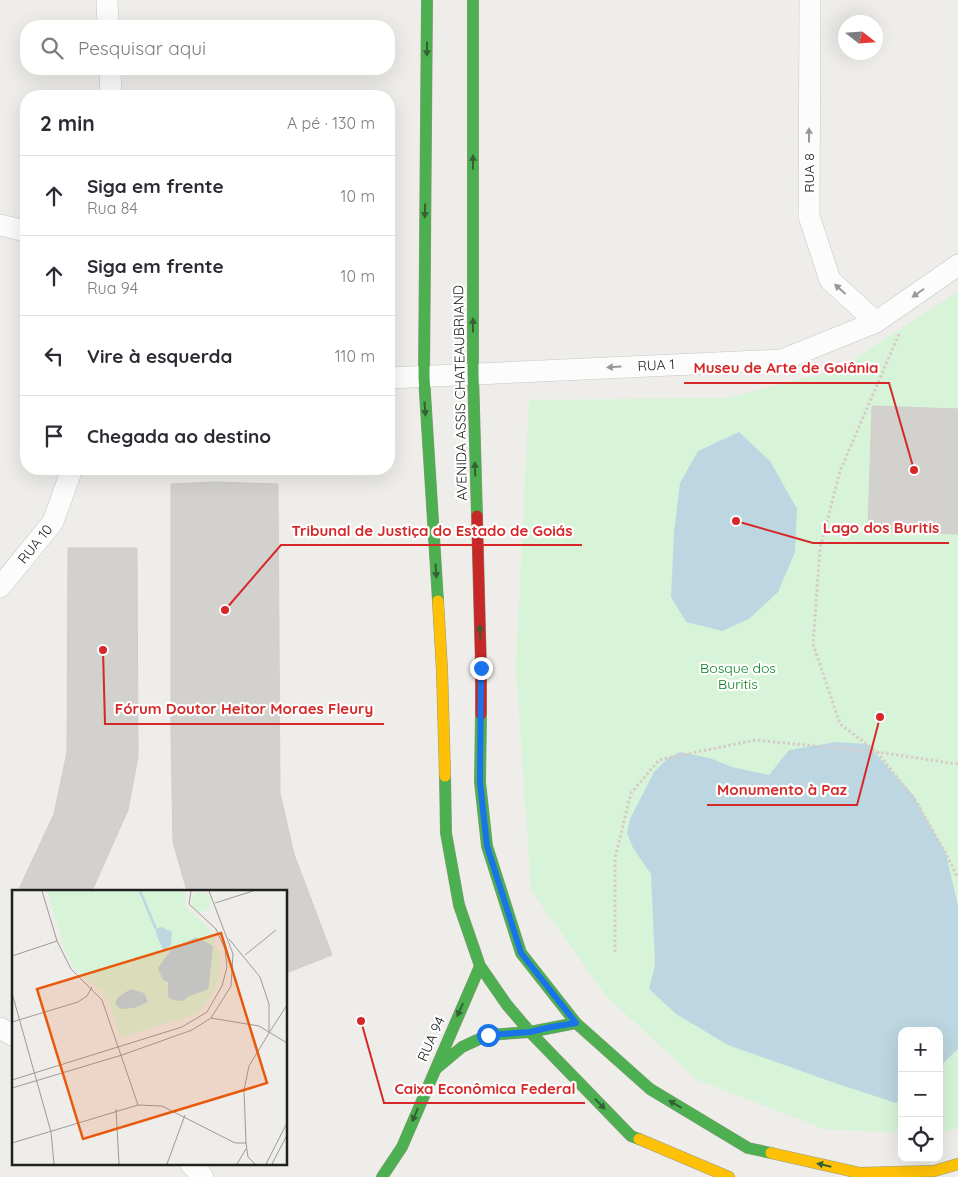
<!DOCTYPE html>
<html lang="pt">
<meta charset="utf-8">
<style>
body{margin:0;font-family:Quicksand,sans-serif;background:#f7f7f7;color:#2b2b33}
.controls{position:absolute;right:15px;bottom:15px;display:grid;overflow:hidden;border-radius:10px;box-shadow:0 5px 20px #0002}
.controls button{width:45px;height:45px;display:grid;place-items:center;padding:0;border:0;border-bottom:1px solid #e1e1e2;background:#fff;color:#2b2b33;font:25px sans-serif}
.compass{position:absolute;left:838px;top:15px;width:45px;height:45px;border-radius:50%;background:#fff;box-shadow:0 5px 20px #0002;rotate:107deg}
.stop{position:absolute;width:15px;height:15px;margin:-11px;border:4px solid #1a73e8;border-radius:50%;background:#fff}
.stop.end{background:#1a73e8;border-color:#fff;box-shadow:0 1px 5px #0008}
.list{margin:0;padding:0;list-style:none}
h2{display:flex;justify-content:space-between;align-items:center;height:65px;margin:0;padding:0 20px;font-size:21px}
h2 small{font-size:16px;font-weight:400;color:#7c7c81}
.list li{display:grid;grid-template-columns:32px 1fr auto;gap:15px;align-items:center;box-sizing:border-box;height:80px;padding:0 20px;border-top:1px solid #e1e1e2}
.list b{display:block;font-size:19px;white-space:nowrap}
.list p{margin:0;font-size:16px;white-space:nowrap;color:#7c7c81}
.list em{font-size:16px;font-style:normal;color:#7c7c81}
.icon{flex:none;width:28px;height:28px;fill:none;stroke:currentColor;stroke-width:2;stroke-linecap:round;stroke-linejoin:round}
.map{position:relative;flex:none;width:958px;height:1177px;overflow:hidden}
.search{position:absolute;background:#fff;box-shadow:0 5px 20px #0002;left:20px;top:20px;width:375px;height:55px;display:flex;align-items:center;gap:12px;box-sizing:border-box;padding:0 18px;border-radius:20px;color:#7c7c81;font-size:19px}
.panel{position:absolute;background:#fff;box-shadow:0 5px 20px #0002;left:20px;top:90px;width:375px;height:385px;border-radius:20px}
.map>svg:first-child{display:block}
</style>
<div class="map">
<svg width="958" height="1177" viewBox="0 0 958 1177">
<rect width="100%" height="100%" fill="#eeede9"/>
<path fill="#d7f4d9" d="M958,292V1128L939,1133V1031H902V1133L824,1129L697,1080L606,996L531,890L516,666L529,400L728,398L838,369Z"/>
<g fill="#bcd7e1">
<path d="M739,432L770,461L797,509L795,552L778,592L749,619L722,631L686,622L671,597L674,533L680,483L698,451Z"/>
<path d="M836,742L867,744L913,795L946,854L958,906V1049L939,1067V1031H902V1099L896,1103L832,1082L728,1045L676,1014L649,989L655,965L651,874L633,848L627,833L630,819L654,772L668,758L680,752L710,758L732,767L769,775L789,750Z"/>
</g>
<g fill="#d2d1ce" stroke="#d1ceca">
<path d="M872,406L958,409V534L868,531Z"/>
<path d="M214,482L278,484L280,793L294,854L332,955L286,973V891H187L173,842L171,737V484Z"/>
<path d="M68,548H137L138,757L128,810L92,891H18L54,814L67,752Z"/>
</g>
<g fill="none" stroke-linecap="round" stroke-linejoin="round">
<g stroke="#c7c6c5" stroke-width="22">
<g id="street">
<path d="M107,0L108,26"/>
<path d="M810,0L809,216L830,280L876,322"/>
<path d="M110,69L111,96"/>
<path d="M0,225L26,231"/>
<path d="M389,378L782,360L876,322L958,265"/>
<path d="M0,587L53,522L72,469"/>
<path d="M0,1028L14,1036"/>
<path d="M190,1163L203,1177"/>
</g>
</g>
<g stroke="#959980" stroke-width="12">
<g id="fast">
<path d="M427,0L424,377L438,601"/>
<path d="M473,0V373L477,516"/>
<path d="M481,714L480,782L487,846L521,953L576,1023L650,1089L748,1148L771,1153"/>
<path d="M445,776L446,833L459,905L480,966L507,1005L530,1032L631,1136L639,1139"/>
<path d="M437,1068L462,1047L488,1035L530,1032L576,1023"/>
<path d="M382,1177L402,1147L480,966"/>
</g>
</g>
<g stroke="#959980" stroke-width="12">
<g id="slow">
<path d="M438,601L442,670L445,776"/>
<path d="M639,1139L729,1177"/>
<path d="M771,1153L860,1173L934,1171L958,1164"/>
</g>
</g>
<g stroke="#959980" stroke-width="12">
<path id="jam" d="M477,516L481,668V714"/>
</g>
<g stroke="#d7cbc7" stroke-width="3" stroke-dasharray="2.5 2.5" stroke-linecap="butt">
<path d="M899,334L840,471L820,549L813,644L840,724L877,752L958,764"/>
<path d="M615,952V858L631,793L659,760L668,758L755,740L877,752L916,801L946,854L958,878"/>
</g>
<use href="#street" stroke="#fcfcfc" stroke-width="21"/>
<use href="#fast" stroke="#4caf50" stroke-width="11"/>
<use href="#slow" stroke="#ffc107" stroke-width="11"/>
<use href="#jam" stroke="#c62828" stroke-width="11"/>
</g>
<defs><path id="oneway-solid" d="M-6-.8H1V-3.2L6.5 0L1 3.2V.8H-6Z" transform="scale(1.25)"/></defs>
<g fill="#346036">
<use href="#oneway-solid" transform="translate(427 49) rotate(91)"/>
<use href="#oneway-solid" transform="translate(473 162) rotate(-90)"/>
<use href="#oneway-solid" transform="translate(425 211) rotate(91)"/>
<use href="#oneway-solid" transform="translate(473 325) rotate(-90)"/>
<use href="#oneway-solid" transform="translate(425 409) rotate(86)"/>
<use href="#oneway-solid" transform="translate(475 469) rotate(-92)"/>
<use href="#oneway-solid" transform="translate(436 571) rotate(86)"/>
<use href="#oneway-solid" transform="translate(480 632) rotate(-92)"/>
<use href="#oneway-solid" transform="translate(460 1010) rotate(114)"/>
<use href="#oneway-solid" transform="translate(600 1104) rotate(46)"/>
<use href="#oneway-solid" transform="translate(675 1104) rotate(-149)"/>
<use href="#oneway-solid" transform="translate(415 1115) rotate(113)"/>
<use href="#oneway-solid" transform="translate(824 1165) rotate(-167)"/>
</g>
<g fill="#999">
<use href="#oneway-solid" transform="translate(809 135) rotate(-90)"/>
<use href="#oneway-solid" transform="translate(840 289) rotate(-138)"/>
<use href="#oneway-solid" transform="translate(918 293) rotate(145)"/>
<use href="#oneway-solid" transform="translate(614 367) rotate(177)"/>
</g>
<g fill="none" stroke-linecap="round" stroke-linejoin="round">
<path stroke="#1a73e8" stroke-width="6" d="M481,668L480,782L487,846L521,953L576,1023L551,1027L530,1032L488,1035"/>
</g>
<g text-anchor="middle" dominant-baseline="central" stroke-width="4.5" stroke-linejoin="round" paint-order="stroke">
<g font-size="14" fill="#202020" stroke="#fff">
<text transform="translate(809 173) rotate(-90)">RUA 8</text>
<text transform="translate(656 365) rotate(-3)">RUA 1</text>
<text transform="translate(460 393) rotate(-91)">AVENIDA ASSIS CHATEAUBRIAND</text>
<text transform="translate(35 544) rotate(-51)">RUA 10</text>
<text transform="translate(431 1039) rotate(-66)">RUA 94</text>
</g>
<g font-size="14" fill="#0b811e" stroke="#fff">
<text x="738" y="668">Bosque dos<tspan x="738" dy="16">Buritis</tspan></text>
</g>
</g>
<g transform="translate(12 890)">
<rect width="275" height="275" fill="#eeede9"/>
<path d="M35,1H174L173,17L197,38L208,66L207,89L198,107L185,124L108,147L99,116L89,101L63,79L53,60ZM179 12a10 10 0 1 1 20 0a10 10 0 1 1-20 0Z" fill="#d7f4d9"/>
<path d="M149,37L160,42L159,55L151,60L144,44V39ZM184,47L201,56L197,95L195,100L177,106L171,111L161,110L156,107V92L151,90L146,78L159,60ZM119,99L132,103L136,112L122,118L108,119L103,113L106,107Z" fill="#bcd7e1"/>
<path fill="none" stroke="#bcd7e1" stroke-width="2.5" d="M128,1L144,39"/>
<path fill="none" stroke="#9c9b99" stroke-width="1" d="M30,1L45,51L59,79L90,110L126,215M203,13L241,1M217,49L248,87L257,114V143L237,176L232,200L234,253L236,267L243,274M233,65L264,40M0,66L45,51M0,103L39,242L42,274M199,128L247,136L275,153M0,132L66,112L75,106L80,97M257,143L275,115M0,190L170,137L195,122L210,96L215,77L213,59L204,39L177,14L179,1M0,198L110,165L180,140L199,128L219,96L221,64L197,1M104,219L107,274M0,253L126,215L150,216L223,253H234M155,274L173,225M225,274L234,259M254,274L275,233M260,274L275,245"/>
<path fill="#e8590c" fill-opacity="0.15" stroke="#e8590c" stroke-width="2.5" d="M209,43L255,193L71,249L25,99Z"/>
<rect width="275" height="275" fill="none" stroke="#202020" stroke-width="2.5"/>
</g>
<path fill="none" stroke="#d62828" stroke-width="2" d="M914 470L889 383H684M736 521L813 543H949M225 610L281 545H582M103 650L105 724H384M880 717L857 805H707M361 1021L384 1103H585"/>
<g fill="#d62828" stroke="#fff" stroke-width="2">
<circle cx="914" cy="470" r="5"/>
<circle cx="736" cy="521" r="5"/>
<circle cx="225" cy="610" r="5"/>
<circle cx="103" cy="650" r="5"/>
<circle cx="880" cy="717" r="5"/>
<circle cx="361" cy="1021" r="5"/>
</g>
<g font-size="15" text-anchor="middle" font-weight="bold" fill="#d62828" stroke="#fff" stroke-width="4.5" stroke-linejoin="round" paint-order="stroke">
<text x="786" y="373">Museu de Arte de Goiânia</text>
<text x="881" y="533">Lago dos Buritis</text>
<text x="432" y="536">Tribunal de Justiça do Estado de Goiás</text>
<text x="244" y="714">Fórum Doutor Heitor Moraes Fleury</text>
<text x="782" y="795">Monumento à Paz</text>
<text x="485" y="1094">Caixa Econômica Federal</text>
</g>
</svg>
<div class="controls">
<button>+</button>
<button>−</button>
<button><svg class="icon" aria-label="locate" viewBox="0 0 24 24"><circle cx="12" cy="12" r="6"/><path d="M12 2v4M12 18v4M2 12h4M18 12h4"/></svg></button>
</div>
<svg class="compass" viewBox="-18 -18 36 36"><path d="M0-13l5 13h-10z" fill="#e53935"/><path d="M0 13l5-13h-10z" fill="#7c7c81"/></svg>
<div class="stop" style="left:488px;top:1035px"></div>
<div class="stop end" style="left:481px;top:668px"></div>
<div class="search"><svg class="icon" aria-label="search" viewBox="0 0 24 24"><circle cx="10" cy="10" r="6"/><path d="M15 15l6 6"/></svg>Pesquisar aqui</div>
<section class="panel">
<h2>2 min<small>A pé · 130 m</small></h2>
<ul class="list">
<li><svg class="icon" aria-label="ahead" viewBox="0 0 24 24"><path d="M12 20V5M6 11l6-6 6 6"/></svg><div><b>Siga em frente</b><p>Rua 84</p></div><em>10 m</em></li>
<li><svg class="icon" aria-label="ahead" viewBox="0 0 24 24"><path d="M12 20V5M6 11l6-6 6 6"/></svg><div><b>Siga em frente</b><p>Rua 94</p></div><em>10 m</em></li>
<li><svg class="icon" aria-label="left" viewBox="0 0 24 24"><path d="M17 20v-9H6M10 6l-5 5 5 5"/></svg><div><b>Vire à esquerda</b></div><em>110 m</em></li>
<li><svg class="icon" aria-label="arrive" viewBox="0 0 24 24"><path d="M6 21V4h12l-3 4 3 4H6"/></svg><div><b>Chegada ao destino</b></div></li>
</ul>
</section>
</div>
